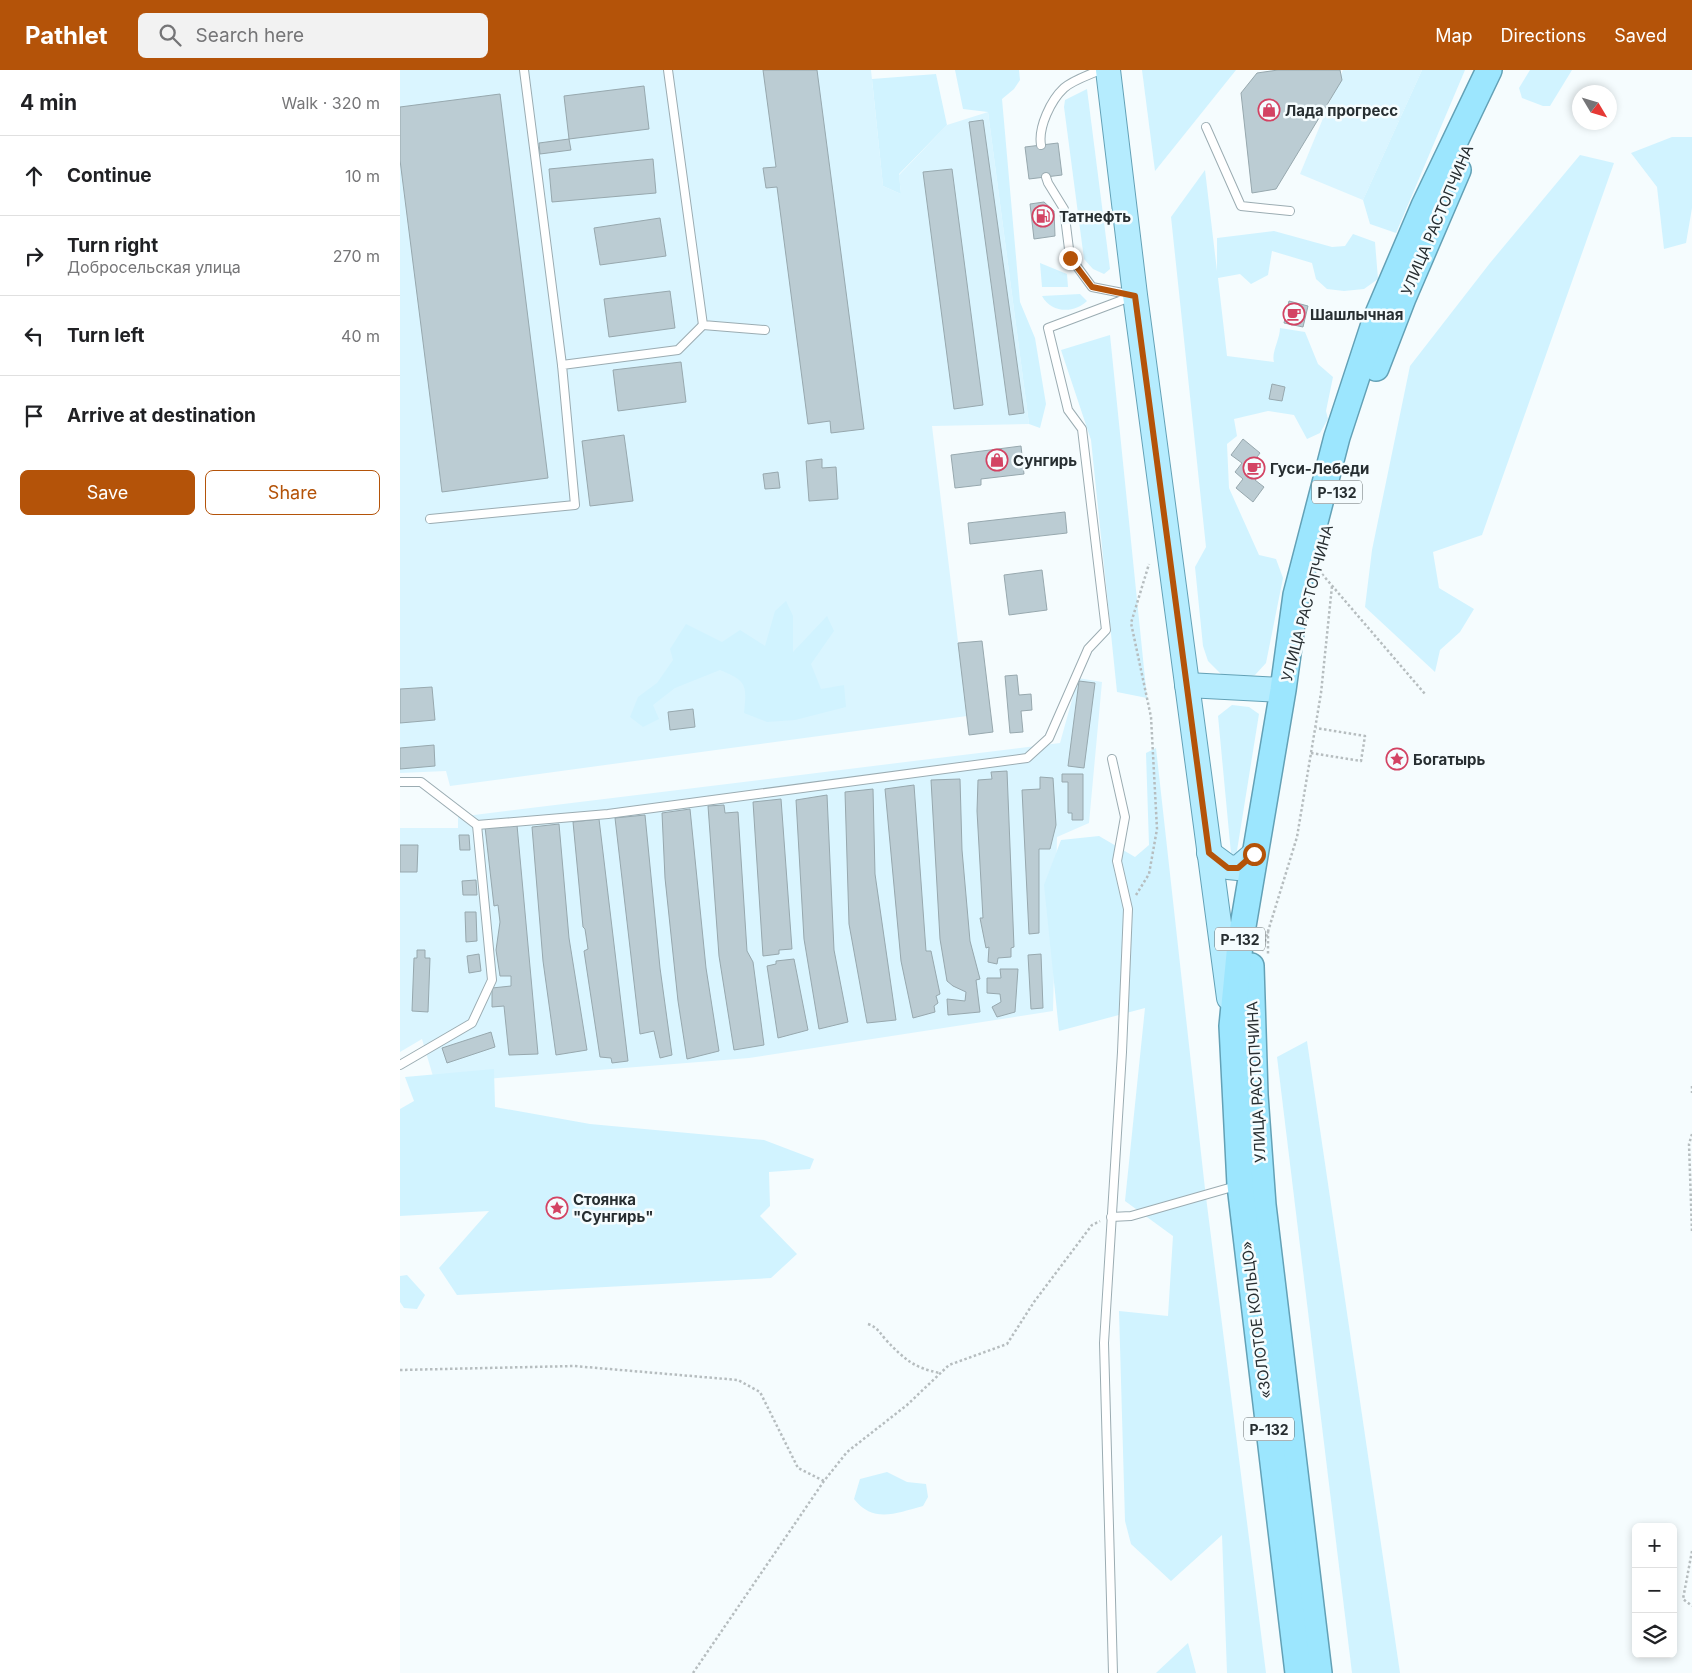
<!DOCTYPE html>
<meta charset="utf-8">
<style>
body{margin:0;font-family:Inter,sans-serif;background:#f2f2f2;color:#202124}
.controls{position:absolute;right:15px;bottom:15px;display:grid;overflow:hidden;border-radius:8px;box-shadow:0 2px 8px #0003}
.controls button{width:45px;height:45px;display:grid;place-items:center;padding:0;border:0;border-bottom:1px solid #e0e0e0;background:#fff;color:#202124;font:25px sans-serif}
.compass{position:absolute;left:1172px;top:15px;width:45px;height:45px;border-radius:50%;background:#fff;box-shadow:0 2px 8px #0003;rotate:128deg}
.stop{position:absolute;width:15px;height:15px;margin:-11px;border:4px solid #b45309;border-radius:50%;background:#fff}
.stop.end{background:#b45309;border-color:#fff;box-shadow:0 1px 5px #0008}
.list{margin:0;padding:0;list-style:none}
h2{display:flex;justify-content:space-between;align-items:center;height:65px;margin:0;padding:0 20px;font-size:21px}
h2 small{font-size:16px;font-weight:400;color:#757577}
.list li{display:grid;grid-template-columns:32px 1fr auto;gap:15px;align-items:center;box-sizing:border-box;height:80px;padding:0 20px;border-top:1px solid #e0e0e0}
.list b{display:block;font-size:19px;white-space:nowrap}
.list p{margin:0;font-size:16px;white-space:nowrap;color:#757577}
.list em{font-size:16px;font-style:normal;color:#757577}
.actions{display:flex;gap:10px;padding:15px 20px}
.actions a{flex:1;padding:11px 0;border:1px solid #b45309;border-radius:8px;text-align:center;font-size:18px;color:#b45309}
.actions .main{background:#b45309;color:#fff}
.icon{flex:none;width:28px;height:28px;fill:none;stroke:currentColor;stroke-width:2;stroke-linecap:round;stroke-linejoin:round}
.map{position:relative;flex:none;width:1292px;height:1603px;overflow:hidden}
header{display:flex;align-items:center;gap:30px;box-sizing:border-box;height:70px;padding:0 25px;background:#b45309;color:#fff}
header strong{font-size:24px}
nav{display:flex;gap:28px;margin-inline-start:auto;font-size:18px}
.search{width:350px;height:45px;background:#f2f2f2;display:flex;align-items:center;gap:12px;box-sizing:border-box;padding:0 18px;border-radius:8px;color:#757577;font-size:19px}
main{display:flex}
aside{flex:1;background:#fff}
.map>svg:first-child{display:block}
</style>
<header>
<strong>Pathlet</strong>
<div class="search"><svg class="icon" aria-label="search" viewBox="0 0 24 24"><circle cx="10" cy="10" r="6"/><path d="M15 15l6 6"/></svg>Search here</div>
<nav><a>Map</a><a>Directions</a><a>Saved</a></nav>
</header>
<main>
<aside>
<h2>4 min<small>Walk · 320 m</small></h2>
<ul class="list">
<li><svg class="icon" aria-label="ahead" viewBox="0 0 24 24"><path d="M12 20V5M6 11l6-6 6 6"/></svg><div><b>Continue</b></div><em>10 m</em></li>
<li><svg class="icon" aria-label="right" viewBox="0 0 24 24"><path d="M7 20v-9h11M14 6l5 5-5 5"/></svg><div><b>Turn right</b><p>Добросельская улица</p></div><em>270 m</em></li>
<li><svg class="icon" aria-label="left" viewBox="0 0 24 24"><path d="M17 20v-9H6M10 6l-5 5 5 5"/></svg><div><b>Turn left</b></div><em>40 m</em></li>
<li><svg class="icon" aria-label="arrive" viewBox="0 0 24 24"><path d="M6 21V4h12l-3 4 3 4H6"/></svg><div><b>Arrive at destination</b></div></li>
</ul>
<div class="actions"><a class="main">Save</a><a>Share</a></div>
</aside>
<div class="map">
<svg width="1292" height="1603" viewBox="0 0 1292 1603">
<rect width="100%" height="100%" fill="#f5fcfe"/>
<g fill="#daf5ff">
<path d="M0,0H471L483,116L501,124L499,105L547,55L588,42L629,354L532,356L567,646L50,716L46,701L0,703Z"/>
<path d="M943,0H1022L963,130L900,104Z"/>
<path d="M678,608L702,612L689,753L657,767L653,941L349,988L35,1013L22,969L0,982V758H58V747L660,673Z"/>
</g>
<g fill="#d1f3ff">
<path d="M555,0H619L620,10L614,19L602,29L620,232L635,268L646,334L640,358L629,354L588,42L563,39Z"/>
<path d="M742,0H836L755,101Z"/>
<path d="M1022,0H1065L996,163L970,154L963,130Z"/>
<path d="M1130,0H1172L1150,36H1143L1122,28L1119,18Z"/>
<path d="M536,4L547,55L499,104L501,124L483,116L472,9Z"/>
<path d="M687,19L710,199L704,204L693,199L684,189L664,37L665,30Z"/>
<path d="M1272,67H1292V138L1286,173L1264,179L1257,117L1231,83Z"/>
<path d="M1180,85L1214,93L1082,465L1033,482L1039,518L1074,539L1060,562L1040,580L1035,602L965,537L972,480L1010,296L1090,193Z"/>
<path d="M805,100L817,201V168L874,161L932,177L945,176L953,164L975,172L978,209L964,219L944,221L927,219L916,209L912,193L872,181L868,205L851,214L840,204L818,208L827,286L874,292C871,283 880,269 880,258L905,262L918,294L933,307L926,341L928,349L920,363L907,369L894,345L868,341L834,349L837,366L827,374L829,418L859,485L876,489L883,508L866,593L855,605L841,609L821,604L808,591L803,576L795,497L806,477L771,147Z"/>
<path d="M640,193L667,204L668,217H642Z"/>
<path d="M680,224L687,231C674,244 651,243 642,226Z"/>
<path d="M710,265L747,628L717,622L691,370L661,280Z"/>
<path d="M386,531L393,546V582L427,546L434,561L411,594L421,619L444,615L446,637L395,650L367,652L344,643C347,615 347,611 320,600L275,618L253,635L259,649L243,657L230,647L238,627L257,613L273,590L270,579L286,554L322,572L340,560L365,576L375,541Z"/>
<path d="M832,635L849,637L859,644L835,793L832,794L818,646Z"/>
<path d="M756,678L805,1119L866,1603H827L822,1465L771,1511L731,1474L725,1451L719,1241L768,1246L773,1166L725,1131L745,938L659,961L644,815L661,770L699,766L735,787L749,775L746,683Z"/>
<path d="M907,971L1000,1603H952L877,987Z"/>
<path d="M94,999L95,1037L190,1054L364,1070L414,1089L410,1099L369,1102L370,1136L360,1146L397,1184L371,1208L57,1225L39,1198L89,1141L0,1146V1039L14,1031L5,1007Z"/>
<path d="M7,1205L25,1225L17,1239L4,1238L0,1232V1206Z"/>
<path d="M487,1402L507,1412L526,1414L528,1427L523,1436C496,1443 474,1454 454,1429L460,1409Z"/>
<path d="M788,1573L796,1603H756Z"/>
</g>
<g fill="#bbccd3" stroke="#97a8ae">
<path d="M363,0H417L464,359L431,363L430,351L408,354L377,117L366,118L363,98L376,97Z"/>
<path d="M878,0H940L942,10L876,119L852,123L841,23L857,3Z"/>
<path d="M244,16L249,59L169,69L164,26Z"/>
<path d="M100,24L148,408L42,422L0,90V37Z"/>
<path d="M583,50L624,343L609,345L569,52Z"/>
<path d="M169,69L171,80L140,84L139,73Z"/>
<path d="M658,73L662,105L629,109L625,77Z"/>
<path d="M253,89L256,123L152,132L149,99Z"/>
<path d="M552,99L583,335L554,339L523,102Z"/>
<path d="M644,132L654,141L655,166L634,169L630,134Z"/>
<path d="M260,148L266,186L200,195L194,158Z"/>
<path d="M270,221L275,258L209,267L204,229Z"/>
<path d="M889,231L908,236L903,257L884,253Z"/>
<path d="M281,292L286,332L218,341L213,300Z"/>
<path d="M872,314L885,317L882,331L869,329Z"/>
<path d="M224,365L233,431L190,436L182,371Z"/>
<path d="M843,369L860,383L854,391L863,399L855,410L864,417L853,432L836,418L843,409L835,402L842,393L831,385Z"/>
<path d="M621,376L624,404L581,409V415L555,418L551,385Z"/>
<path d="M422,389V398L436,397L438,429L409,431L406,391Z"/>
<path d="M378,402L380,418L365,419L363,404Z"/>
<path d="M665,442L667,463L570,474L568,453Z"/>
<path d="M642,500L647,540L609,545L604,505Z"/>
<path d="M582,571L593,662L569,665L558,573Z"/>
<path d="M617,605L619,625L631,624L632,640L621,641L623,662L610,663L605,606Z"/>
<path d="M679,611L695,613L684,698L668,696Z"/>
<path d="M32,617L35,650L0,653V619Z"/>
<path d="M293,639L295,657L270,660L268,642Z"/>
<path d="M34,675L35,696L0,699V678Z"/>
<path d="M607,701L614,877L611,878V887L598,888L597,894L588,892L589,877L586,878L580,848H583L577,741L578,710L592,709L591,702Z"/>
<path d="M662,704H683V750H672V743H668V712H662Z"/>
<path d="M640,707L653,708L656,755L650,779H639V863L629,864L622,720L640,719Z"/>
<path d="M560,709L562,780L570,871L580,909L576,910L580,942L548,945L547,929L565,931L566,922L553,916L547,911L540,869L531,710Z"/>
<path d="M514,715L526,881H531L540,924L536,926L538,933L534,936L535,942L513,948L501,891L485,719Z"/>
<path d="M473,719L475,804L496,950L467,953L449,854L445,722Z"/>
<path d="M427,725L434,880L448,952L419,959L404,869L396,730Z"/>
<path d="M381,729L392,879L379,880V884L363,886L353,732Z"/>
<path d="M324,735L325,743L338,742L347,881L353,892L364,975L334,980L319,886L308,736Z"/>
<path d="M290,739L306,898L319,981L287,989L278,931L265,808L262,743Z"/>
<path d="M245,745L260,898L272,985L260,988L254,961L240,964L215,748Z"/>
<path d="M199,749L228,991L212,993L211,988L200,987L184,881L188,879L185,859L183,857L173,752Z"/>
<path d="M159,754L169,868L187,980L156,985L143,891L132,757Z"/>
<path d="M117,755L138,984L109,985L104,936L92,937V918L111,916V906H100L96,880L100,852L98,835L94,836L85,757Z"/>
<path d="M59,765H69L70,780H60Z"/>
<path d="M0,775H18L17,802H0Z"/>
<path d="M76,810L77,825H63L62,811Z"/>
<path d="M65,842H76L77,871L66,872Z"/>
<path d="M17,880H25V888H30L28,942L12,941L14,888H17Z"/>
<path d="M79,884L81,901L69,903L67,886Z"/>
<path d="M641,884L643,938L631,939L628,885Z"/>
<path d="M394,889L408,960L378,968L367,896L376,894V891Z"/>
<path d="M600,899H618L615,942L597,947L592,937L601,932L600,924L587,923V908H601Z"/>
<path d="M91,962L95,977L47,993L42,978Z"/>
</g>
<g fill="none" stroke-linecap="round" stroke-linejoin="round">
<g stroke="#9bacb2" stroke-width="10">
<g id="service">
<path d="M124,0L162,295"/>
<path d="M268,0L303,255L365,260"/>
<path d="M806,57L841,136L890,141"/>
<path d="M641,75C638,57 651,30 664,18C673,10 689,5 700,0"/>
<path d="M646,107L648,113L664,139L670,187L692,217L733,225"/>
<path d="M30,449L175,435L162,295L278,280L303,255"/>
<path d="M712,689L725,747L717,791L728,839L722,982L704,1273L713,1603"/>
<path d="M0,712H21L77,755L208,744L627,688L649,668L688,579L706,560L682,359L668,340L648,258L733,226"/>
<path d="M0,995L72,953L92,910L77,755"/>
<path d="M711,1147L731,1146L836,1116"/>
</g>
</g>
<g stroke="#63a1b6" stroke-width="26">
<g id="primary">
<path d="M708,0L735,225L829,928"/>
<path d="M787,615L883,620"/>
<path d="M809,783L828,797L838,798L854,784"/>
</g>
</g>
<g stroke="#63a1b6" stroke-width="28">
<g id="trunk">
<path d="M976,298L1003,228L1058,100"/>
<path d="M851,896L855,1025L863,1135L919,1603"/>
<path d="M898,1603L840,1115L832,956L840,874L883,620L896,525L937,367L975,251L1024,136L1089,0"/>
</g>
</g>
<g stroke="#b6bdbf" stroke-width="2.5" stroke-dasharray="2.5 2.5" stroke-linecap="butt">
<path d="M922,504L1025,624"/>
<path d="M911,683L961,691L965,666L916,658"/>
<path d="M736,825L749,804L757,759L751,647L731,553L749,494"/>
<path d="M868,861V885"/>
<path d="M862,881L897,767L921,623L932,516"/>
<path d="M1292,1016V1023"/>
<path d="M1292,1064L1289,1074L1292,1162"/>
<path d="M468,1254C477,1257 480,1263 486,1270C504,1289 514,1298 540,1303"/>
<path d="M0,1300L174,1296L338,1310L360,1322L398,1398L424,1411"/>
<path d="M1292,1481L1283,1529L1292,1536"/>
<path d="M293,1603L424,1411L447,1382L507,1335L549,1295L607,1274L634,1232L692,1155L700,1151"/>
</g>
<use href="#service" stroke="#fff" stroke-width="8"/>
<use href="#primary" stroke="#b5ecfe" stroke-width="24"/>
<use href="#trunk" stroke="#9ce6fe" stroke-width="25"/>
</g>
<g fill="none" stroke-linecap="round" stroke-linejoin="round">
<path stroke="#b45309" stroke-width="6" d="M670,188L692,217L735,226L809,783L828,798H838L854,784"/>
</g>
<defs>
<g id="shop-ring" transform="scale(1.125)"><circle r="9.5" fill="#f5fcfe" stroke="#d34363" stroke-width="1.5"/><path d="M-5-2.5h2.3a2.7 3.5 0 0 1 5.4 0H5L5.5 6h-11ZM-1.5-2.5h3a1.5 2.3 0 0 0-3 0Z" fill="#d34363"/></g>
<g id="fuel-ring" transform="scale(1.125)"><circle r="9.5" fill="#f5fcfe" stroke="#d34363" stroke-width="1.5"/><path d="M-5.5-6h7V0h2V4h1.3V-2.5L3-4.5l.8-.8L6-3V5H2.5V1h-1V6h-7ZM-4.2-4.7v3.2H.2V-4.7Z" fill="#d34363"/></g>
<g id="cafe-ring" transform="scale(1.125)"><circle r="9.5" fill="#f5fcfe" stroke="#d34363" stroke-width="1.5"/><path d="M-5.5-4.5H6V0H3Q3 3.5 0 3.5H-2.5Q-5.5 3.5-5.5 0ZM3-3.2v2h1.7v-2ZM-6 4.5H4V6H-6Z" fill="#d34363"/></g>
<g id="sight-ring" transform="scale(1.125)"><circle r="9.5" fill="#f5fcfe" stroke="#d34363" stroke-width="1.5"/><path d="M0-6L1.8-2.2L6-1.7L2.9 1.2L3.7 5.4L0 3.3L-3.7 5.4L-2.9 1.2L-6-1.7L-1.8-2.2Z" fill="#d34363"/></g>
</defs>
<g fill-rule="evenodd">
<use href="#shop-ring" x="869" y="40"/>
<use href="#fuel-ring" x="643" y="146"/>
<use href="#cafe-ring" x="894" y="244"/>
<use href="#shop-ring" x="597" y="390"/>
<use href="#cafe-ring" x="854" y="398"/>
<use href="#sight-ring" x="997" y="689"/>
<use href="#sight-ring" x="157" y="1138"/>
</g>
<g text-anchor="middle" dominant-baseline="central" stroke-width="5" stroke-linejoin="round" paint-order="stroke">
<g fill="#f5fcfe" stroke="#656c6e" stroke-width="1">
<rect x="912" y="410.5" width="50" height="23" rx="4"/>
<rect x="815" y="857.5" width="50" height="23" rx="4"/>
<rect x="844" y="1347.5" width="50" height="23" rx="4"/>
</g>
<g font-size="14" font-weight="bold" fill="#272e31">
<text x="937" y="422">Р-132</text>
<text x="840" y="869">Р-132</text>
<text x="869" y="1359">Р-132</text>
</g>
<g font-size="15" font-weight="bold" fill="#272e31" stroke="#f5fcfe" text-anchor="start">
<text x="885" y="40">Лада прогресс</text>
<text x="659" y="146">Татнефть</text>
<text x="910" y="244">Шашлычная</text>
<text x="613" y="390">Сунгирь</text>
<text x="870" y="398">Гуси-Лебеди</text>
<text x="1013" y="689">Богатырь</text>
<text x="173" y="1129">Стоянка<tspan x="173" dy="17">"Сунгирь"</tspan></text>
</g>
<g font-size="15" fill="#272e31" stroke="#f5fcfe">
<text transform="translate(1037 150) rotate(-67)">УЛИЦА РАСТОПЧИНА</text>
<text transform="translate(907 533) rotate(-75)">УЛИЦА РАСТОПЧИНА</text>
<text transform="translate(856 1012) rotate(-93)">УЛИЦА РАСТОПЧИНА</text>
<text transform="translate(856 1250) rotate(-97)">«ЗОЛОТОЕ КОЛЬЦО»</text>
</g>
</g>
</svg>
<div class="controls">
<button>+</button>
<button>−</button>
<button><svg class="icon" aria-label="layers" viewBox="0 0 24 24"><path d="M12 4l9 5-9 5-9-5zM3 14l9 5 9-5"/></svg></button>
</div>
<svg class="compass" viewBox="-18 -18 36 36"><path d="M0-13l5 13h-10z" fill="#e53935"/><path d="M0 13l5-13h-10z" fill="#757577"/></svg>
<div class="stop" style="left:854px;top:784px"></div>
<div class="stop end" style="left:670px;top:188px"></div>
</div>
</main>
